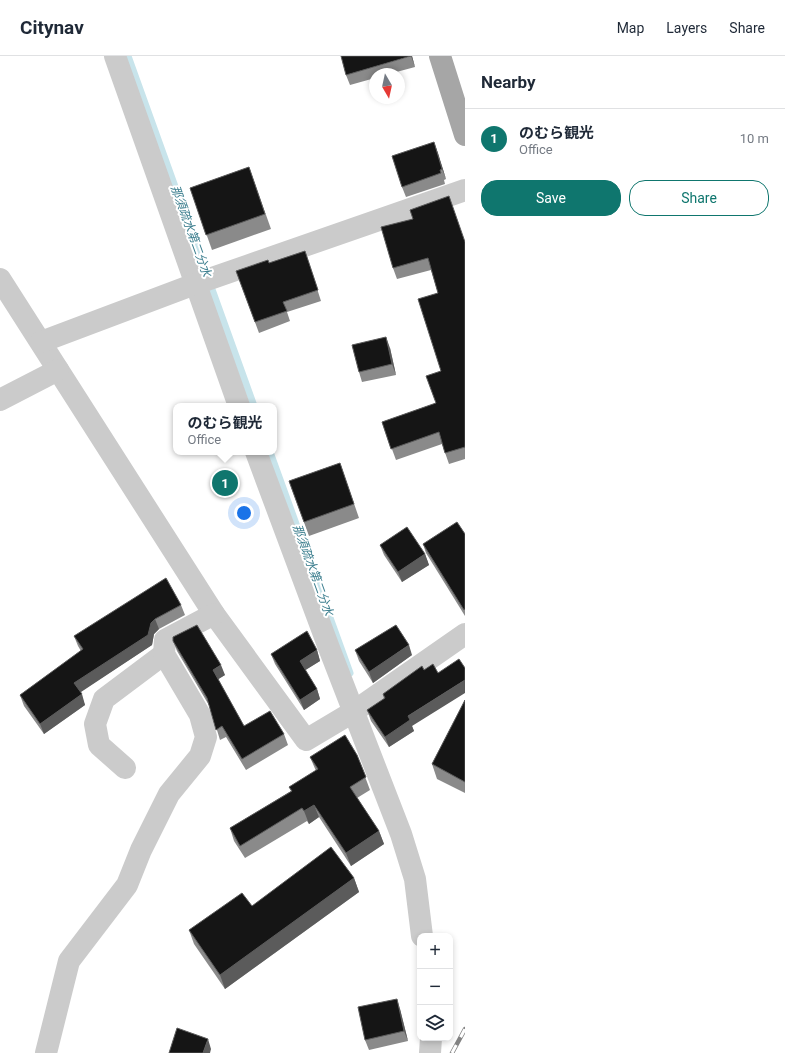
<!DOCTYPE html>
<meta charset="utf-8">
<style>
body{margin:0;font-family:Roboto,"Noto Sans JP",sans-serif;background:#f2f2f3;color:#1f2937}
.controls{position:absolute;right:12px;bottom:12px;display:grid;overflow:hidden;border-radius:8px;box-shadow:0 2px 6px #0003}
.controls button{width:36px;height:36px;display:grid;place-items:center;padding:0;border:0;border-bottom:1px solid #e0e1e3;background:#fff;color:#1f2937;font:20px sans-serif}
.compass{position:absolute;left:369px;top:12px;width:36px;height:36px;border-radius:50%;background:#fff;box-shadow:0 2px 6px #0003;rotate:171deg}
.you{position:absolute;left:244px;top:457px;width:14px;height:14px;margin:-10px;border:3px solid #fff;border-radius:50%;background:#1a73e8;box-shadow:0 0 0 6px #1a73e833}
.badge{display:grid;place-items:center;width:26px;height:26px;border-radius:50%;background:#0f766e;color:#fff;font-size:13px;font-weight:700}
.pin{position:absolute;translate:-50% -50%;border:2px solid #fff;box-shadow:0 1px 4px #0006}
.popup{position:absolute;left:173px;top:347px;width:104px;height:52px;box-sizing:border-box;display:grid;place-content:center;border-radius:8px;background:#fff;filter:drop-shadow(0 1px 3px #0005);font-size:13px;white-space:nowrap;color:#747a83}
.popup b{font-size:15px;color:#1f2937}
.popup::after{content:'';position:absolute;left:50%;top:100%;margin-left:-8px;border:8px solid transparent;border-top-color:#fff}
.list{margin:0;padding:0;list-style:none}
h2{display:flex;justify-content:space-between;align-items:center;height:52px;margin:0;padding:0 16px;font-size:17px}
h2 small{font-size:13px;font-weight:400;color:#747a83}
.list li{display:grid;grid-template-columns:26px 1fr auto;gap:12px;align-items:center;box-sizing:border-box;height:60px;padding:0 16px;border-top:1px solid #e0e1e3}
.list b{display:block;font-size:15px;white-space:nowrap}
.list p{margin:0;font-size:13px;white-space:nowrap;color:#747a83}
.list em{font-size:13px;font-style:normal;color:#747a83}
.actions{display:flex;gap:8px;padding:12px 16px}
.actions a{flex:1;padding:9px 0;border:1px solid #0f766e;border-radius:16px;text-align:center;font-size:14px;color:#0f766e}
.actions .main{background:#0f766e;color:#fff}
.icon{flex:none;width:22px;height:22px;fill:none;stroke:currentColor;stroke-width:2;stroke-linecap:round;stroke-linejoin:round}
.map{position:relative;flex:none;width:465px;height:997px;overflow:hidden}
header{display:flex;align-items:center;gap:24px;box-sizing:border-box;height:56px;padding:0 20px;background:#fff;border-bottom:1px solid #e0e1e3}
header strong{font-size:19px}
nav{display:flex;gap:22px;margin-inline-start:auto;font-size:14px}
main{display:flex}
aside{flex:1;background:#fff}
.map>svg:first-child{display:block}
</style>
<header>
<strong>Citynav</strong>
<nav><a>Map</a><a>Layers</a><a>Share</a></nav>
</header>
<main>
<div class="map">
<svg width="465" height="997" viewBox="0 0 465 997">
<rect width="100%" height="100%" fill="#fff"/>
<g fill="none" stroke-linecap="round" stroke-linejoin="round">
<g stroke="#c8e4eb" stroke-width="7">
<path d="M128,0L254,350"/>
<path d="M270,396L350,617"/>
</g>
<g stroke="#cbcbcb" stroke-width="22">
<path d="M115,0L239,350"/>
<path d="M0,223L214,558L306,684L353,656L465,578"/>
<path d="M41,286L195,228L465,134"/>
<path d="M0,344L58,314"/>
<path d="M256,396L329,592L401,778L415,823L422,880"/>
<path d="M125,712L99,689L95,668L104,643L164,598"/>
<path d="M46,997L69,905L127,829L141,794L169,738L200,700L206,681L200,659L164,598L165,584L214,558"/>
<path d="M430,997L431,982"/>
</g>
<path stroke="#a6a6a6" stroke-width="22" d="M440,0L465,79"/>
<g stroke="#838383" stroke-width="4.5">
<path id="rail" d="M452,997L465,973"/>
</g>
<use href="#rail" stroke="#fff" stroke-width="3" stroke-dasharray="9" stroke-linecap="butt"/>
</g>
<g fill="#8a8a8a">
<path d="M412,0L415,11L389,18H375V22L350,29L346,19Z"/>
<path d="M434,86L446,123L444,124L445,128L406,141L402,131Z"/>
<path d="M249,111L271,173L212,194L190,132Z"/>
<path d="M413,163L465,185V403L449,408L442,388L396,404L382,366L436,347L441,315L438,237L431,214L397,223L393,212Z"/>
<path d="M305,195L321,245L287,256L290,265L259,277L236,215L269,207Z"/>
<path d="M390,292L396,319L362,326L359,316Z"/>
<path d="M340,407L359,462L309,480L289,425Z"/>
<path d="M465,478V560L426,497L423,488Z"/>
<path d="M380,489L425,498L429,509L402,526L384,499Z"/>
<path d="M181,549L185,559L159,573L154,578L152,589L80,636L85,649L44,678L24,650L20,639L81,595L78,590L74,580Z"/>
<path d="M173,585L225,619L218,623L244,670L284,678L288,689L246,714L226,681L220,684L210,651L177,595Z"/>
<path d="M317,594L320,605L305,614L317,633L320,643L304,654L275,608L271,598Z"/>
<path d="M355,594L412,599L373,627L359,605Z"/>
<path d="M383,638L412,670L414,675L389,691L371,665L367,654L384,643Z"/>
<path d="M465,644V737L437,723L432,708Z"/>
<path d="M357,699L370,734L357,742L379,775L384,788L351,810L319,761L309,768L307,765L245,802L234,785L230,772L291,735L289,731L316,715L310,701Z"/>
<path d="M354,822L359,836L225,933L194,888L189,874L252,850Z"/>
<path d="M400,953L408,985L369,994L365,984Z"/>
</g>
<g fill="#5b5b5b">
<path d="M411,0H412L415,11Z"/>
<path d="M434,86L438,97L446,123L442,113Z"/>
<path d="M386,281L390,292L396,319L392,308Z"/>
<path d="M425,498L429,509L402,526L398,516Z"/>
<path d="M155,563L159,573L154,578L152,589L78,638L74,627L151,567Z"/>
<path d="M409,589L412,599L373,627L369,616Z"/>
<path d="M317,594L320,605L304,615L300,605Z"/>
<path d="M221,609L225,619L217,624L213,614Z"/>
<path d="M465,624V637L412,670L414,675L389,691L385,681L408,660Z"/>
<path d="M317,633L320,643L304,654L300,644Z"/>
<path d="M82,638L85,649L44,678L40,668Z"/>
<path d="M314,749L319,761L309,768L304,755Z"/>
<path d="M379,775L384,788L351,810L346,797Z"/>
<path d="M354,822L359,836L225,933L220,919Z"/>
<path d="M397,943L400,953L408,985L404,975Z"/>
<path d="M208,983L211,993L210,997H203Z"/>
</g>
<g fill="#151515" stroke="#5b5b5b">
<path d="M341,0H411L346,19Z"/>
<path d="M434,86L442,113L440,114L441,117L402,131L392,100Z"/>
<path d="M249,111L265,158L206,179L190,132Z"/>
<path d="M449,140L465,186V391L445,397L439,376L391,393L382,366L436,347L426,320L441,315L418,243L438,237L428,202L393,212L381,171L413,163L410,154Z"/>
<path d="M305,195L318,234L283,246L287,255L255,266L236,215L268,204L269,207Z"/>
<path d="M386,281L392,308L359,316L352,289Z"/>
<path d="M340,407L354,448L304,466L289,425Z"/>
<path d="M457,466L465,478V553L464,554L423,488Z"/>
<path d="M407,471L425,498L398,516L380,489Z"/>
<path d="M166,522L181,549L155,563L151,567L148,579L74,627L82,638L40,668L20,639L83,593L74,580Z"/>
<path d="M197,569L221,609L213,614L244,670L270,655L284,678L242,703L222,670L216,674L207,642L173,585V581Z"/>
<path d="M396,569L409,589L369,616L355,594Z"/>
<path d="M307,575L317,594L300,605L317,633L300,644L271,598Z"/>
<path d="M459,603L465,612V624L408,660L410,664L385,681L367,654L385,642L383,638L422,610L424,614L433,608L438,617Z"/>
<path d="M465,644V726L432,708Z"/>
<path d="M345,679L357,699L366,721L350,731L379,775L346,797L314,749L304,755L302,752L240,790L230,772L292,735L289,731L318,713L310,701Z"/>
<path d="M331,791L354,822L220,919L189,874L242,837L252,850Z"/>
<path d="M397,943L404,975L365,984L358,951Z"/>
<path d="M177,972L208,983L203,997H169Z"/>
</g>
<g text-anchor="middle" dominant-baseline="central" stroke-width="4" stroke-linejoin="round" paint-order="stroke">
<g font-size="12" font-style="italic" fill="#3d7f8f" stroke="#fff">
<text transform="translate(191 175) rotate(70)">那須疏水第二分水</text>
<text transform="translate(313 514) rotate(70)">那須疏水第二分水</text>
</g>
</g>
</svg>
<div class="controls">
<button>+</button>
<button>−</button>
<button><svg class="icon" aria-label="layers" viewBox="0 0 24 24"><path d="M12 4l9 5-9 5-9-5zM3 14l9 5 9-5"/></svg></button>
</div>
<svg class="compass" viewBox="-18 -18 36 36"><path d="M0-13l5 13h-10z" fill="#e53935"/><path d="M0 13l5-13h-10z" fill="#747a83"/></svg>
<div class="you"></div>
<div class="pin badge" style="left:225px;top:427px">1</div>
<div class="popup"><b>のむら観光</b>Office</div>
</div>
<aside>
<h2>Nearby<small></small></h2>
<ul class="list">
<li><span class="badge">1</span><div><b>のむら観光</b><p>Office</p></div><em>10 m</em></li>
</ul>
<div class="actions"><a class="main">Save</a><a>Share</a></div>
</aside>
</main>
